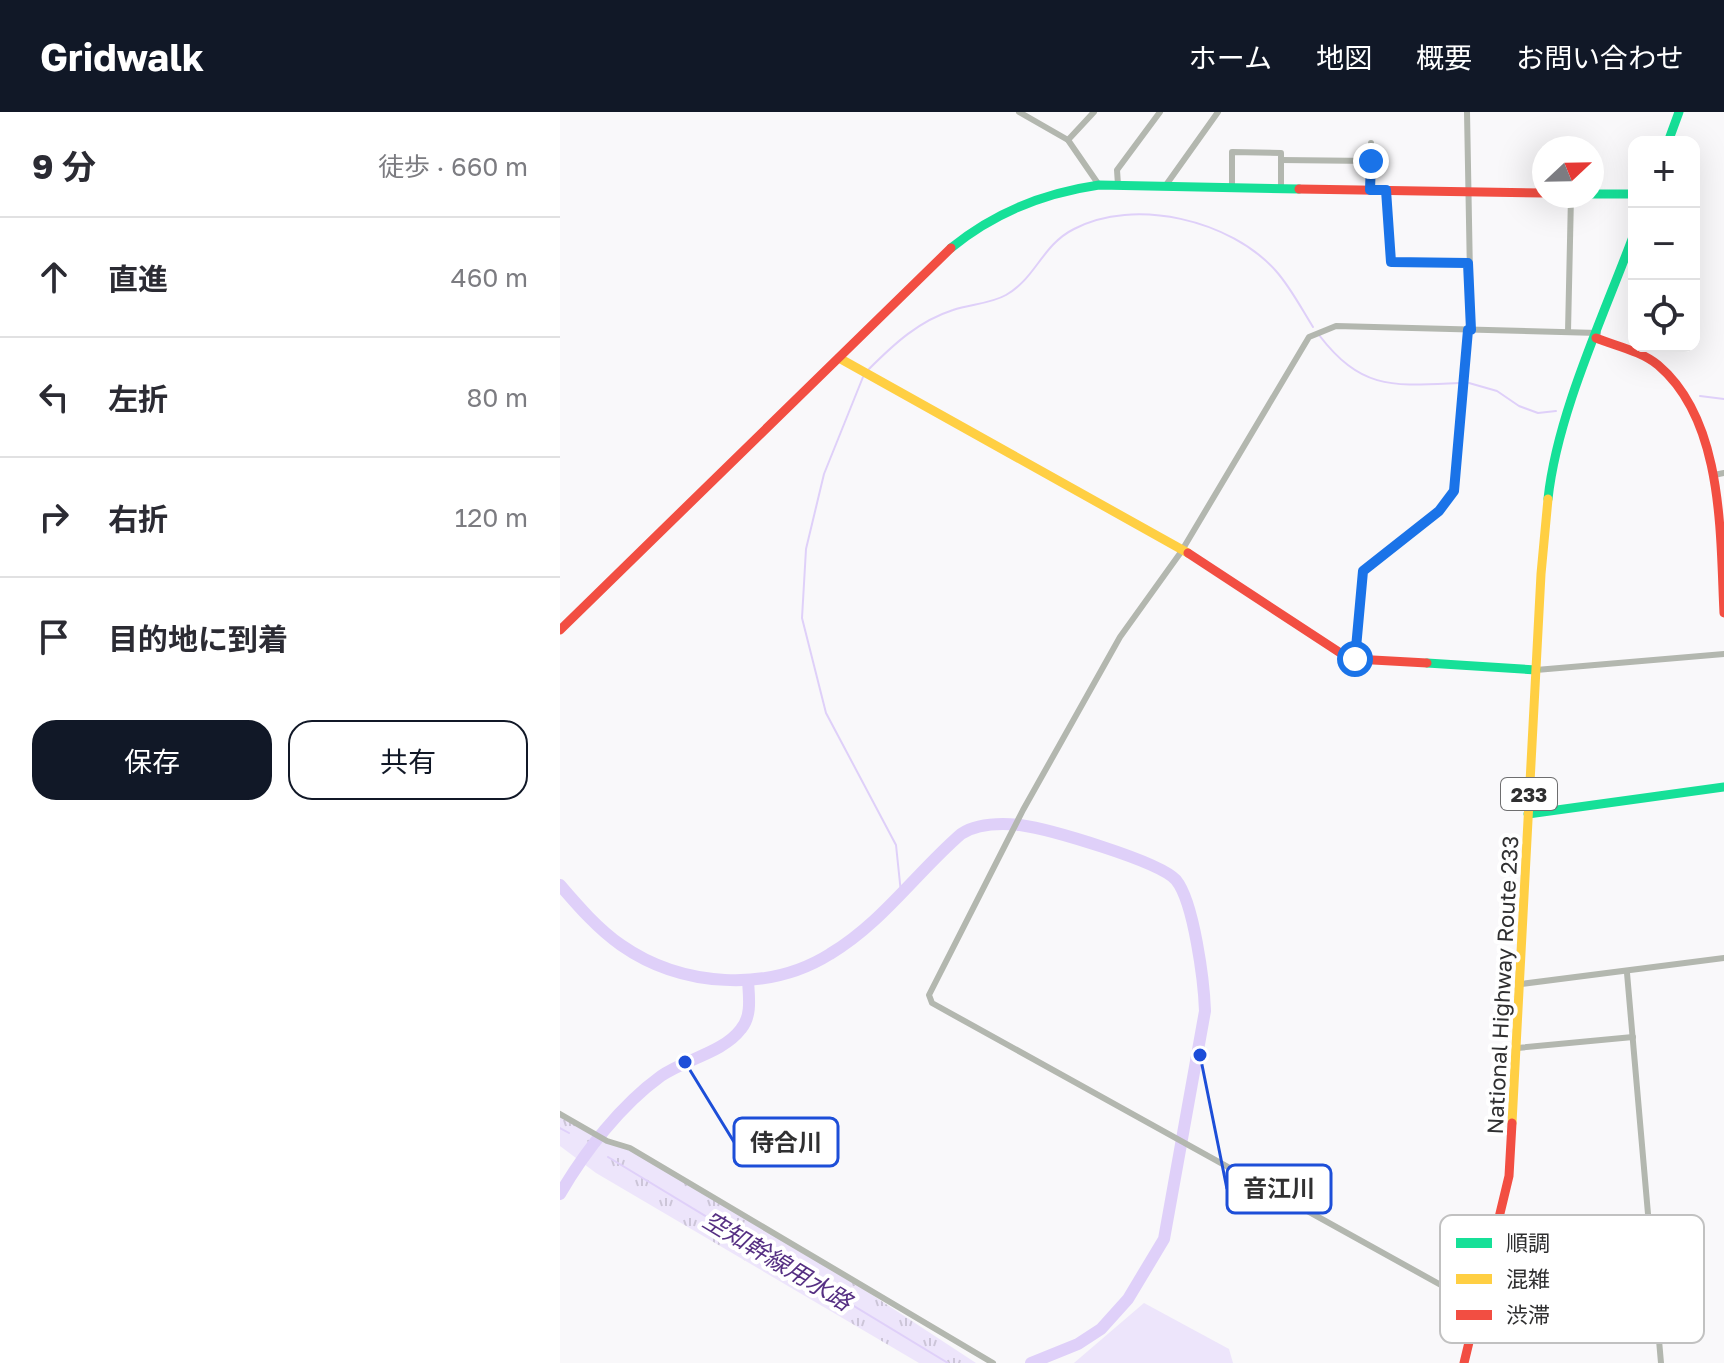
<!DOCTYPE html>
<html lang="ja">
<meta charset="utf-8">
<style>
body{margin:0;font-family:"Golos Text","Noto Sans JP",sans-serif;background:#f2f2f3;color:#2b2b33}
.controls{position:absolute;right:24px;top:24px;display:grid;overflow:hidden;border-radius:16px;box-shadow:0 8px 32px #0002}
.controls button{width:72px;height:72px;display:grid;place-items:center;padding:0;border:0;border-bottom:2px solid #e1e1e2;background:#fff;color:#2b2b33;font:40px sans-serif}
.compass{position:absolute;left:972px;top:24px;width:72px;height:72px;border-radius:50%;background:#fff;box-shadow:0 8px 32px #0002;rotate:68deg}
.stop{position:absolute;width:24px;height:24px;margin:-18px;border:6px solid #1a73e8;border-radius:50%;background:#fff}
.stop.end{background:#1a73e8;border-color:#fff;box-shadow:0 2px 8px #0008}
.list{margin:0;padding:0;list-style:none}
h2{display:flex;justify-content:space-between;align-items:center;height:104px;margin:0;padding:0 32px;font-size:34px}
h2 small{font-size:26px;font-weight:400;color:#7c7c81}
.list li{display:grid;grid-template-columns:52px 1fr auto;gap:24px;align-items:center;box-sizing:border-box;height:120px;padding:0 32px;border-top:2px solid #e1e1e2}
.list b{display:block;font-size:30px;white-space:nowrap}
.list em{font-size:26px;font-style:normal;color:#7c7c81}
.actions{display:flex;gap:16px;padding:24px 32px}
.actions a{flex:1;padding:18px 0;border:2px solid #111827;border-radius:24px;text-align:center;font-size:28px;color:#111827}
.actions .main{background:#111827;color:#fff}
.icon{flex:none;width:44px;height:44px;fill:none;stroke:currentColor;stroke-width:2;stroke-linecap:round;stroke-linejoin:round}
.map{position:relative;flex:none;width:1164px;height:1251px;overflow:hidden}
header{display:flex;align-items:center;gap:48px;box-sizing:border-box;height:112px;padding:0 40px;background:#111827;color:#fff}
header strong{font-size:38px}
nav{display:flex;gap:44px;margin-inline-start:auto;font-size:28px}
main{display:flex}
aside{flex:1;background:#fff}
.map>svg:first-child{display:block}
</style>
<header>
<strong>Gridwalk</strong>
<nav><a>ホーム</a><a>地図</a><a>概要</a><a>お問い合わせ</a></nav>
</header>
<main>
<aside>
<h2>9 分<small>徒歩 · 660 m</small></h2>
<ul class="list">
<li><svg class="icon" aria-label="ahead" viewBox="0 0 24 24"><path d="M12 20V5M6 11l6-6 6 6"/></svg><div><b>直進</b></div><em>460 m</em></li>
<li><svg class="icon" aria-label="left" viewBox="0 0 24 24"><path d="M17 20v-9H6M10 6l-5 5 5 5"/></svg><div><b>左折</b></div><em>80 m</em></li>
<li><svg class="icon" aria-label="right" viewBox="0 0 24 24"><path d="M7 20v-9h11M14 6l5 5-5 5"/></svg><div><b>右折</b></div><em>120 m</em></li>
<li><svg class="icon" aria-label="arrive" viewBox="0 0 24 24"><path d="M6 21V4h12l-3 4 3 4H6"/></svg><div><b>目的地に到着</b></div></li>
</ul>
<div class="actions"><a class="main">保存</a><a>共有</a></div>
</aside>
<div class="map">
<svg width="1164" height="1251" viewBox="0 0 1164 1251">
<defs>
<pattern id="grass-tufts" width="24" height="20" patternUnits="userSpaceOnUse" patternTransform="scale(2)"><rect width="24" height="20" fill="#ede5fb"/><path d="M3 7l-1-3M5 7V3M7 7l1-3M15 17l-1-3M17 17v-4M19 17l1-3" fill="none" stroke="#ccc5d8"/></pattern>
</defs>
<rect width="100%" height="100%" fill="#f9f8fa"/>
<path fill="url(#grass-tufts)" d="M0,1002L46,1029H55L239,1135L416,1251H359L36,1061L0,1034Z"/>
<path fill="#ede5fb" d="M584,1191L669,1237L673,1251H514Z"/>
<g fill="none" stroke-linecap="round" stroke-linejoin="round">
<g stroke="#dfd0f9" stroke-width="2">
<path d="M759,223C802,279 834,274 899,271"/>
<path d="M309,257C335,231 359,209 393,198C410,192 430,192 446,183C476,166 482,133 514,117C574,85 671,108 716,159C731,176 741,196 753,215"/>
<path d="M303,265L264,362L246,437L242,506L266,601L336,733L341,781"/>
<path d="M909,271L937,279L959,294L978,301L996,299"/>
<path d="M1140,284L1164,287"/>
<path d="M0,1016L9,1021"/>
<path d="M48,1045L388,1251"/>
</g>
<g stroke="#dfd0f9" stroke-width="12">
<path d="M0,773C18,794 38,817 61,833C121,875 208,881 270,842C322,811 356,761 401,722C418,711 440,711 460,713C489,717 599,749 616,768C634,790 644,870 645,899L604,1127L568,1187L541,1217L518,1232L471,1251"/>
<path d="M0,1082C25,1039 61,993 101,964C125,947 163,941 181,917C192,904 189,885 188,869"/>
</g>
<g stroke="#b3b7af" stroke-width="6">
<path d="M459,0L508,28L539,73"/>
<path d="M907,0L911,218"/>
<path d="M508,28L534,0"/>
<path d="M721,48L811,49L810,78"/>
<path d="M811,49V31"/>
<path d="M558,73L557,58L600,0"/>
<path d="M606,73L658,0"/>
<path d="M672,76V40L721,41V76"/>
<path d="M826,78L831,150L908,151"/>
<path d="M1008,220L1011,84"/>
<path d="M1154,363L1164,361"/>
<path d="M795,547L803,459L879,399L894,379L908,218"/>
<path d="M976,558L1164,542"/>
<path d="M1067,861L1101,1251"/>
<path d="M961,872L1164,846"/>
<path d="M957,936L1073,925"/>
<path d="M0,1002L47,1029L70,1036L433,1251"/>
<path d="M917,1193L372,891L369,883L463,698L560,525L621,440L749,225L776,214L1038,221"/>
</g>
<g stroke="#16e098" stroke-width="9">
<path d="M1108,30L1119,0"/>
<path d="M1032,82H1074"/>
<path d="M391,136C435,100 483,81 539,73L739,77"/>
<path d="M988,387C997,302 1044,203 1074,122"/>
<path d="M867,551L976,558"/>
<path d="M968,702L1164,675"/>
</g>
<g stroke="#ffcf43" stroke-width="9">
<path d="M279,246L628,441"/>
<path d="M952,1011L981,462L988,387"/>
</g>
<g stroke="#f24e42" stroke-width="9">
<path d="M739,77L984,81"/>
<path d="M1036,226C1056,234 1081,239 1098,253C1164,309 1160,422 1164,501"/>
<path d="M628,441L782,542L795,547L867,551"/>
<path d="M0,518L391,136"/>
<path d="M904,1251L949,1064L952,1011"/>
</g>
</g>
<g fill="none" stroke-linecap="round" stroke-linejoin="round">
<path stroke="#1a73e8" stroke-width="10" d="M795,547L803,459L879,399L894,379L908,218H911L908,151L831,150L826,78H810L811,49"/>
</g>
<g text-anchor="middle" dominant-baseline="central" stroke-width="8" stroke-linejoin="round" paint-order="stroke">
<rect fill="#fff" stroke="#6e6e6f" stroke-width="2" x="941" y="666" width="56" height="32" rx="6"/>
<g font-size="20" font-weight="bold" fill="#303031">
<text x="969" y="682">233</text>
</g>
<g font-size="22" fill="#303031" stroke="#fff">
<text transform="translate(942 873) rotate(-87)">National Highway Route 233</text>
</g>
<g font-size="24" font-style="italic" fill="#563083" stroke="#fff">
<text transform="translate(218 1148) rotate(31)">空知幹線用水路</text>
</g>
</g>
<rect x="880" y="1103" width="264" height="128" rx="12" fill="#fff" stroke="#c1c1c1" stroke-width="2"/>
<rect x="896" y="1126" width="36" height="10" fill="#16e098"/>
<rect x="896" y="1162" width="36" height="10" fill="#ffcf43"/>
<rect x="896" y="1198" width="36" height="10" fill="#f24e42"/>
<g font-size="22" fill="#303031">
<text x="946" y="1139">順調</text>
<text x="946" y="1175">混雑</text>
<text x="946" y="1211">渋滞</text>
</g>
<path fill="none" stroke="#1d4ed8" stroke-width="3" d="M125 950L174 1030M640 943L667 1077"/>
<g fill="#1d4ed8" stroke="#fff" stroke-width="3">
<circle cx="125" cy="950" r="8"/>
<circle cx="640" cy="943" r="8"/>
</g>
<g fill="#fff" stroke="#1d4ed8" stroke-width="3">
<rect x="174" y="1006" width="104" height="48" rx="8"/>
<rect x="667" y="1053" width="104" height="48" rx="8"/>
</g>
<g font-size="24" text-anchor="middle" font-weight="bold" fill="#303031">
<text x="226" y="1039">侍合川</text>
<text x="719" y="1085">音江川</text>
</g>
</svg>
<div class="controls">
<button>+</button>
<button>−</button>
<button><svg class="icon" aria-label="locate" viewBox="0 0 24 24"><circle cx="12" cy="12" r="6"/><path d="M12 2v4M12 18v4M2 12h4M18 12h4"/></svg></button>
</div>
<svg class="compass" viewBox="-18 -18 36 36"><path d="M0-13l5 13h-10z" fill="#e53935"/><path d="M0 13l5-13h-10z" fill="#7c7c81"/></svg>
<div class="stop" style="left:795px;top:547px"></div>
<div class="stop end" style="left:811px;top:49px"></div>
</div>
</main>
